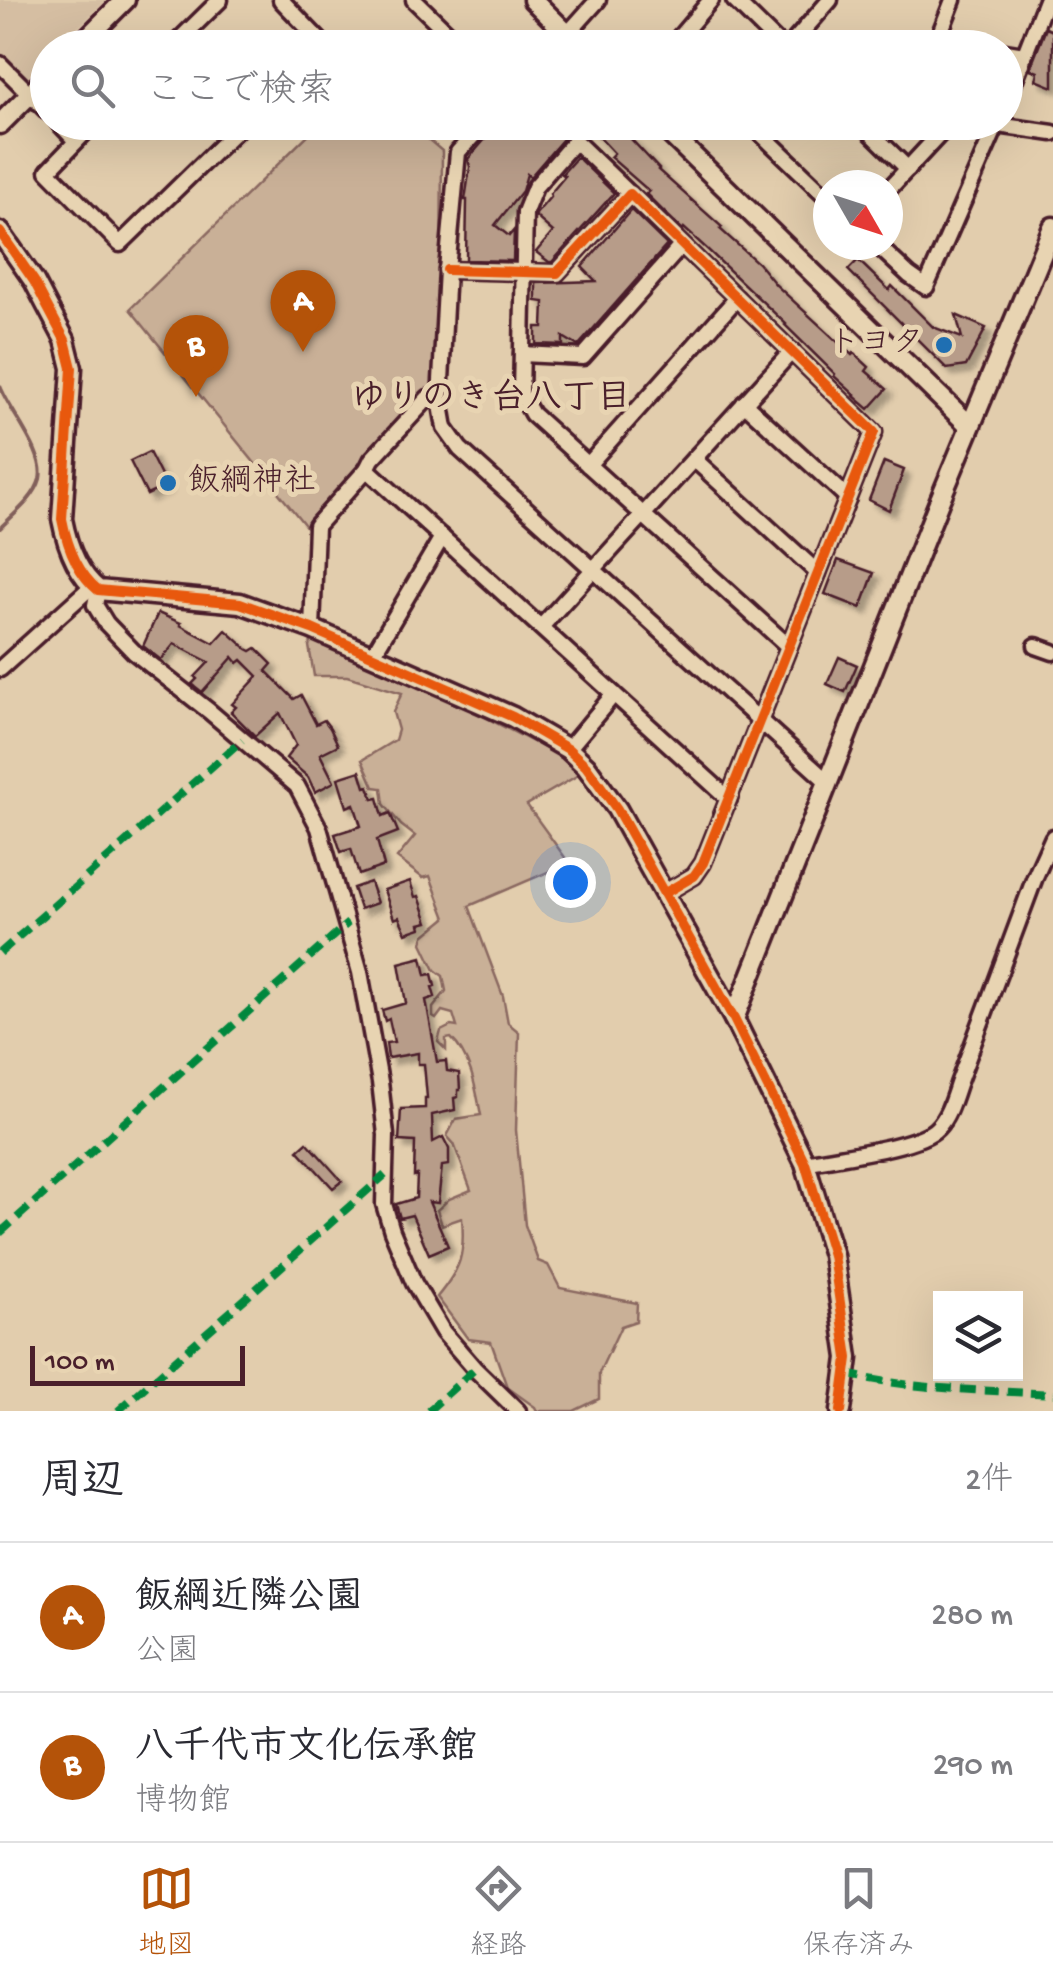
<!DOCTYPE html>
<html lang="ja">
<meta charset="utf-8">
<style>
body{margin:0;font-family:"Gochi Hand","Klee One",sans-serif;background:#f7f7f7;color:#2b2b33}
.controls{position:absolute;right:30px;bottom:30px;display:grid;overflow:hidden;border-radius:0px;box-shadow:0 10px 40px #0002}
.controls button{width:90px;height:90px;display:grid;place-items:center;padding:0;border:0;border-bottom:2px solid #e1e1e2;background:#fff;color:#2b2b33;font:50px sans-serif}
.compass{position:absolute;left:813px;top:170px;width:90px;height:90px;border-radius:50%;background:#fff;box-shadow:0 10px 40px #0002;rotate:129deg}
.scale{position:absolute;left:30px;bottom:25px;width:215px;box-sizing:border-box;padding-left:10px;border:5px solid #4a1f2b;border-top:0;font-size:28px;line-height:35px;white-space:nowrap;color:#4a1f2b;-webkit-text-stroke:8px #e8d4b2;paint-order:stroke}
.you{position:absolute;left:570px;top:882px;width:35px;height:35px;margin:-25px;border:8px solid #fff;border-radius:50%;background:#1a73e8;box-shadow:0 0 0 15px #1a73e833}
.badge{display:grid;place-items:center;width:65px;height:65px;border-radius:50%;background:#b45309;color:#fff;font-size:32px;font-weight:700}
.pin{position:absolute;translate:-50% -82px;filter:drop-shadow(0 2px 5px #0008)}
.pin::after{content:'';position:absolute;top:52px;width:35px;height:30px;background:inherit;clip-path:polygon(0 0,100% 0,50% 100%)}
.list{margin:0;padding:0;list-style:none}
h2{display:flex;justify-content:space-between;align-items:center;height:130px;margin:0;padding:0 40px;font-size:42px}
h2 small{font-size:32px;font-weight:400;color:#7c7c81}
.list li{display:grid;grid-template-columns:65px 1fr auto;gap:30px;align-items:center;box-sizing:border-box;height:150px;padding:0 40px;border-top:2px solid #e1e1e2}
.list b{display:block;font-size:38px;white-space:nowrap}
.list p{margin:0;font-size:32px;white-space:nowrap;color:#7c7c81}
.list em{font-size:32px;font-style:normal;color:#7c7c81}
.icon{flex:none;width:55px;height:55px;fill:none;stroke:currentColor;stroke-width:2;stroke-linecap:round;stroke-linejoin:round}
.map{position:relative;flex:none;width:1053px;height:1411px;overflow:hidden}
.search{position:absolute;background:#fff;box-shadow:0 10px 40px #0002;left:30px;right:30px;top:30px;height:110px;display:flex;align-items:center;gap:25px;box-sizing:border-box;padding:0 35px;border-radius:55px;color:#7c7c81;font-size:38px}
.sheet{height:430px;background:#fff}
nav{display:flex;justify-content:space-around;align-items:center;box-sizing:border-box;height:140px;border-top:2px solid #e1e1e2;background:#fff;font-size:28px;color:#7c7c81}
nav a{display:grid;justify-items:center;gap:5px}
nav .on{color:#b45309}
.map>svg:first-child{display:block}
</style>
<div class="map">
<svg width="1053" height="1411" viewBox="0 0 1053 1411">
<defs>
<filter id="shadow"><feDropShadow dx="6" dy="6" stdDeviation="2.5" flood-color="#0004"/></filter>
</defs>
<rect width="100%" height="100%" fill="#e2cdad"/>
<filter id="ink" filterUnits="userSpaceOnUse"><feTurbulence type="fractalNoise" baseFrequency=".01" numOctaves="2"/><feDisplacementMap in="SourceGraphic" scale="20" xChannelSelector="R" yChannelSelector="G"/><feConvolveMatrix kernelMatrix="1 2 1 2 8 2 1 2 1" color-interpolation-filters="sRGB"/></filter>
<g filter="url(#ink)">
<path fill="#d5bea2" d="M0,0H106L58,47L48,48L47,58L27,78L22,77L0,55Z"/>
<g fill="#c9b097" stroke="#8a6861" stroke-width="2.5">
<path d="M320,123H409L442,151L440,399L428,396L308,529L130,309Z"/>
<path d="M313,638L427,687L560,756L580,774L527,805L569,863L469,906L503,996L508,1023L519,1032L516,1130L525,1225L538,1261L548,1265L560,1288L637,1303L636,1321L621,1326L599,1373V1399L574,1411H537L535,1407L507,1387L491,1342L468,1339L437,1297C461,1268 465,1255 462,1218L442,1225L437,1210L449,1199L471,1190L454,1144L447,1136L456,1119L481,1115C476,1089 471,1057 451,1038L446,1039V1050L438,1042L441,1031L451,1026L457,1027L453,1014L442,1011L436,1019L433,1017V1008L446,991L443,976L435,970L422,943L424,936L446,918L430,876L423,878L397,858L415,836L401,825L384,804L382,788L374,787L362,760L395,740L398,730L393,712L402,693L347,676H314L309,646Z"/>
</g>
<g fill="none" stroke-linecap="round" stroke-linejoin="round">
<path stroke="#815e5a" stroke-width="4" d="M0,386C9,411 46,453 40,479C35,498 13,515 0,528"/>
</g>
<g fill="#b79c89" stroke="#4a1f2b" stroke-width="2.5" filter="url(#shadow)">
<path d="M1046,28L1053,31V87L1036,80L1038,72L1030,69Z"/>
<path d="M500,122H534L545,131L552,122H615L659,169L658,170L722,227L720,229L758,263L776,285L852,355L854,353L869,367L866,371L887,389L869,409L854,396L855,395L834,376L835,374L785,325L786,324L707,249L684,228L683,230L663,211L646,194L649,191L610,157L614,153L587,124L580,132L573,131L568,133L530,177L527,174L522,191L495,225L509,236L514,230L513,261L466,260L467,200H465L470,167L468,159Z"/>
<path d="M577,157L614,193L552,262H549L536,252L553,232L536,217V214L551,196L550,194L565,176L562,174Z"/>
<path d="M631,210L667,245L578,346L563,337V345L536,344V327H543L544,302L536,301V283L596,281L582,267Z"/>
<path d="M858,260L889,290L892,286L933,327L962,338L956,315L986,328L966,366L947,369L848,270Z"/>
<path d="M149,452L166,486L147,495L130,461Z"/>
<path d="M884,462L904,470L889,510L869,500Z"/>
<path d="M838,560L874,573L861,608L825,594Z"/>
<path d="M158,613L181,623L180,625L214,643L226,630L247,649L251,651L256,648L272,664L266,671L294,699L301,695L316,724L324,720L330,728L338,745L320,754L334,782L315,792L308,777L286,758L296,745L280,713L255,736L231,712L236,707L232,704L258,676L242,660L238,663L233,657L202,692L192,684L197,679L195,677L209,662L174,644L161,660L143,646Z"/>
<path d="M839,657L857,665L845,692L827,684Z"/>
<path d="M360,771L365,787L369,786L373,799L378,798L383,816L390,813L398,832L377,840L384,866L359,875L351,849L341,852L335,834L361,826L354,804L347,807L338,778Z"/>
<path d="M410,881L415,897L419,896L428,922L420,924L421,928L406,933L399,917L394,919L384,890Z"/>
<path d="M370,882L377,903L360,909L353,888Z"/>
<path d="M422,957L426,975L432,974L435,986L432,987L435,997L426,1000L437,1062L446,1061L447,1071L459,1073L460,1090H458V1097L454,1098L455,1110L432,1115L433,1142L443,1137L449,1149V1165L442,1166L438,1203L429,1202L448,1246L429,1254L412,1215L400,1218L396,1204L416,1198L417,1175L414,1176L415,1142L399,1141L401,1109L425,1108V1098H427L424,1064H418V1053L388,1058L386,1043L394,1042L389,1019L385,1021L382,1010L406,1003L399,963Z"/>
<path d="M307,1142L342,1181L333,1188L298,1150Z"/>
</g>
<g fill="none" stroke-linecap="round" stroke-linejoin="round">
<g stroke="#4a1f2b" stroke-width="21">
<g id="minor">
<path d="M281,0L327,48"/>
<path d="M414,0L448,33L435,48"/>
<path d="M734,0L783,48"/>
<path d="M937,41L953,0"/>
<path d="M171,48L220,0"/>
<path d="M555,48L598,0"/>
<path d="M670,48L711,0"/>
<path d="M788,48L830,0"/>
<path d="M906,48C927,36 953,44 976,48"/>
<path d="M1006,52L1024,55"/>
<path d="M0,64L48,112"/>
<path d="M1006,102L1046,0"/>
<path d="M58,122L76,141"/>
<path d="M95,122L48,171L120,244L245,122"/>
<path d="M486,122L458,152L447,270L440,399L445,428L460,449L829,783"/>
<path d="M749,122L828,198"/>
<path d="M860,122L908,169"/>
<path d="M977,122L1053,133"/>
<path d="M888,190L951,122"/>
<path d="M630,194L575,141L535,187L525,212L521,394L532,414L788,646"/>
<path d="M877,245L909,275L926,287L998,122"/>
<path d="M447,270L557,273L630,194L874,432L703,863L694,876L665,893"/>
<path d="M522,354L583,357L682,245"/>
<path d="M744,403L848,498"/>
<path d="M694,459L818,573"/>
<path d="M588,465L737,298"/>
<path d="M367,469L729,799"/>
<path d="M98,590L95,605L106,623L134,652L209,711L297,786L319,828L360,972L380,1082L386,1135L384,1204L392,1231L414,1283L443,1332L475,1369L518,1411"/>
<path d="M541,627L792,351"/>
<path d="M312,629L316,526L367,469L372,459L428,398L440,399"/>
<path d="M1036,646L1053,652"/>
<path d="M372,656L442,537"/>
<path d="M0,669L92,586"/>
<path d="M568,749L614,694"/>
<path d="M805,1163C833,1157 920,1147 937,1128C948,1117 953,1099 958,1084L1035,877L1053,837"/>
</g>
</g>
<g stroke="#4a1f2b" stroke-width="25">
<g id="tertiary">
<path d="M533,0L581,48"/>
<path d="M77,48L125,0"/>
<path d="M658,122L970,426"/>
<path d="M0,124L48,76"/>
<path d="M0,232L34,281L47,306L65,340L72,368L62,519C67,545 77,573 98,590L240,603L312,629L513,717L568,749L586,766L617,809L734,1019L805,1163L833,1255L848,1358L841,1411"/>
<path d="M734,1019L939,502L1053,227"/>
</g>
</g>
<use href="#minor" stroke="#e8d4b2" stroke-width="14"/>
<use href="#tertiary" stroke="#e8d4b2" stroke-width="18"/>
<g stroke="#00873e" stroke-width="8" stroke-dasharray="15 8" stroke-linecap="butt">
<path d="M0,953L242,740"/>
<path d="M0,1233L348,923"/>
<path d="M847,1374C913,1390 985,1390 1053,1394"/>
<path d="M118,1411L385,1175"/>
<path d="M428,1411L475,1369"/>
</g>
<g stroke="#e8d4b2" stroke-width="16">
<g id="cycleway">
<path d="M0,232L34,281L47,306L65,340L72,368L62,519C67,545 77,573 98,590L240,603L312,629L513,717L568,749L586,766L617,809L734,1019L805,1163L833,1255L848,1358L841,1411"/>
<path d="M447,270L557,273L630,194L874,432L703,863L694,876L665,893"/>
</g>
</g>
<use href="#cycleway" stroke="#e8590c" stroke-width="10"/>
</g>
</g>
<g fill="#1f6fb2" stroke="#e8d4b2" stroke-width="4">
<circle cx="944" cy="345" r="10"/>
<circle cx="168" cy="483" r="10"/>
</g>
<g text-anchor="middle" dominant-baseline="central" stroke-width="10" stroke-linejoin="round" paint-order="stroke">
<g font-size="32" fill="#4a1f2b" stroke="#e8d4b2" text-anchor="end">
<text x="924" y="345">トヨタ</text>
<text x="188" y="483" text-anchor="start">飯綱神社</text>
</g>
<g font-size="35" font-weight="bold" fill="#4a1f2b" stroke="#e8d4b2">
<text x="491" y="400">ゆりのき台八丁目</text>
</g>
</g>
</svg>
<div class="controls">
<button><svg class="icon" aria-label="layers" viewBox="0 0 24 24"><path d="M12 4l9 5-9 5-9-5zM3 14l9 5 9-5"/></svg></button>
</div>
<svg class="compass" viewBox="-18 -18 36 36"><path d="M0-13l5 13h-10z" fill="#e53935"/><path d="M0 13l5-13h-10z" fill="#7c7c81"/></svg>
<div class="scale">100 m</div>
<div class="you"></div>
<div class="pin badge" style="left:303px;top:352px">A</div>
<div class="pin badge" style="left:196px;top:397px">B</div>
<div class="search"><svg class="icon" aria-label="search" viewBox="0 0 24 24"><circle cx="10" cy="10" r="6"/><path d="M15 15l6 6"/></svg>ここで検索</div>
</div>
<section class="sheet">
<h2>周辺<small>2件</small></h2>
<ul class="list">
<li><span class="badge">A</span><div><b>飯綱近隣公園</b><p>公園</p></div><em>280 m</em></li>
<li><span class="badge">B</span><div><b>八千代市文化伝承館</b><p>博物館</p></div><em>290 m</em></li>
</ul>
</section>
<nav>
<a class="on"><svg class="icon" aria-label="map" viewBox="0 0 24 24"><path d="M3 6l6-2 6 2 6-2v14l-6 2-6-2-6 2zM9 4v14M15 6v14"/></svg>地図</a>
<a><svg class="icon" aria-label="directions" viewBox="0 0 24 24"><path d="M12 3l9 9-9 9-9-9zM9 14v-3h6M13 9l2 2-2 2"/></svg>経路</a>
<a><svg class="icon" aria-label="saved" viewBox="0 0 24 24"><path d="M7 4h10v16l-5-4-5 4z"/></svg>保存済み</a>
</nav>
